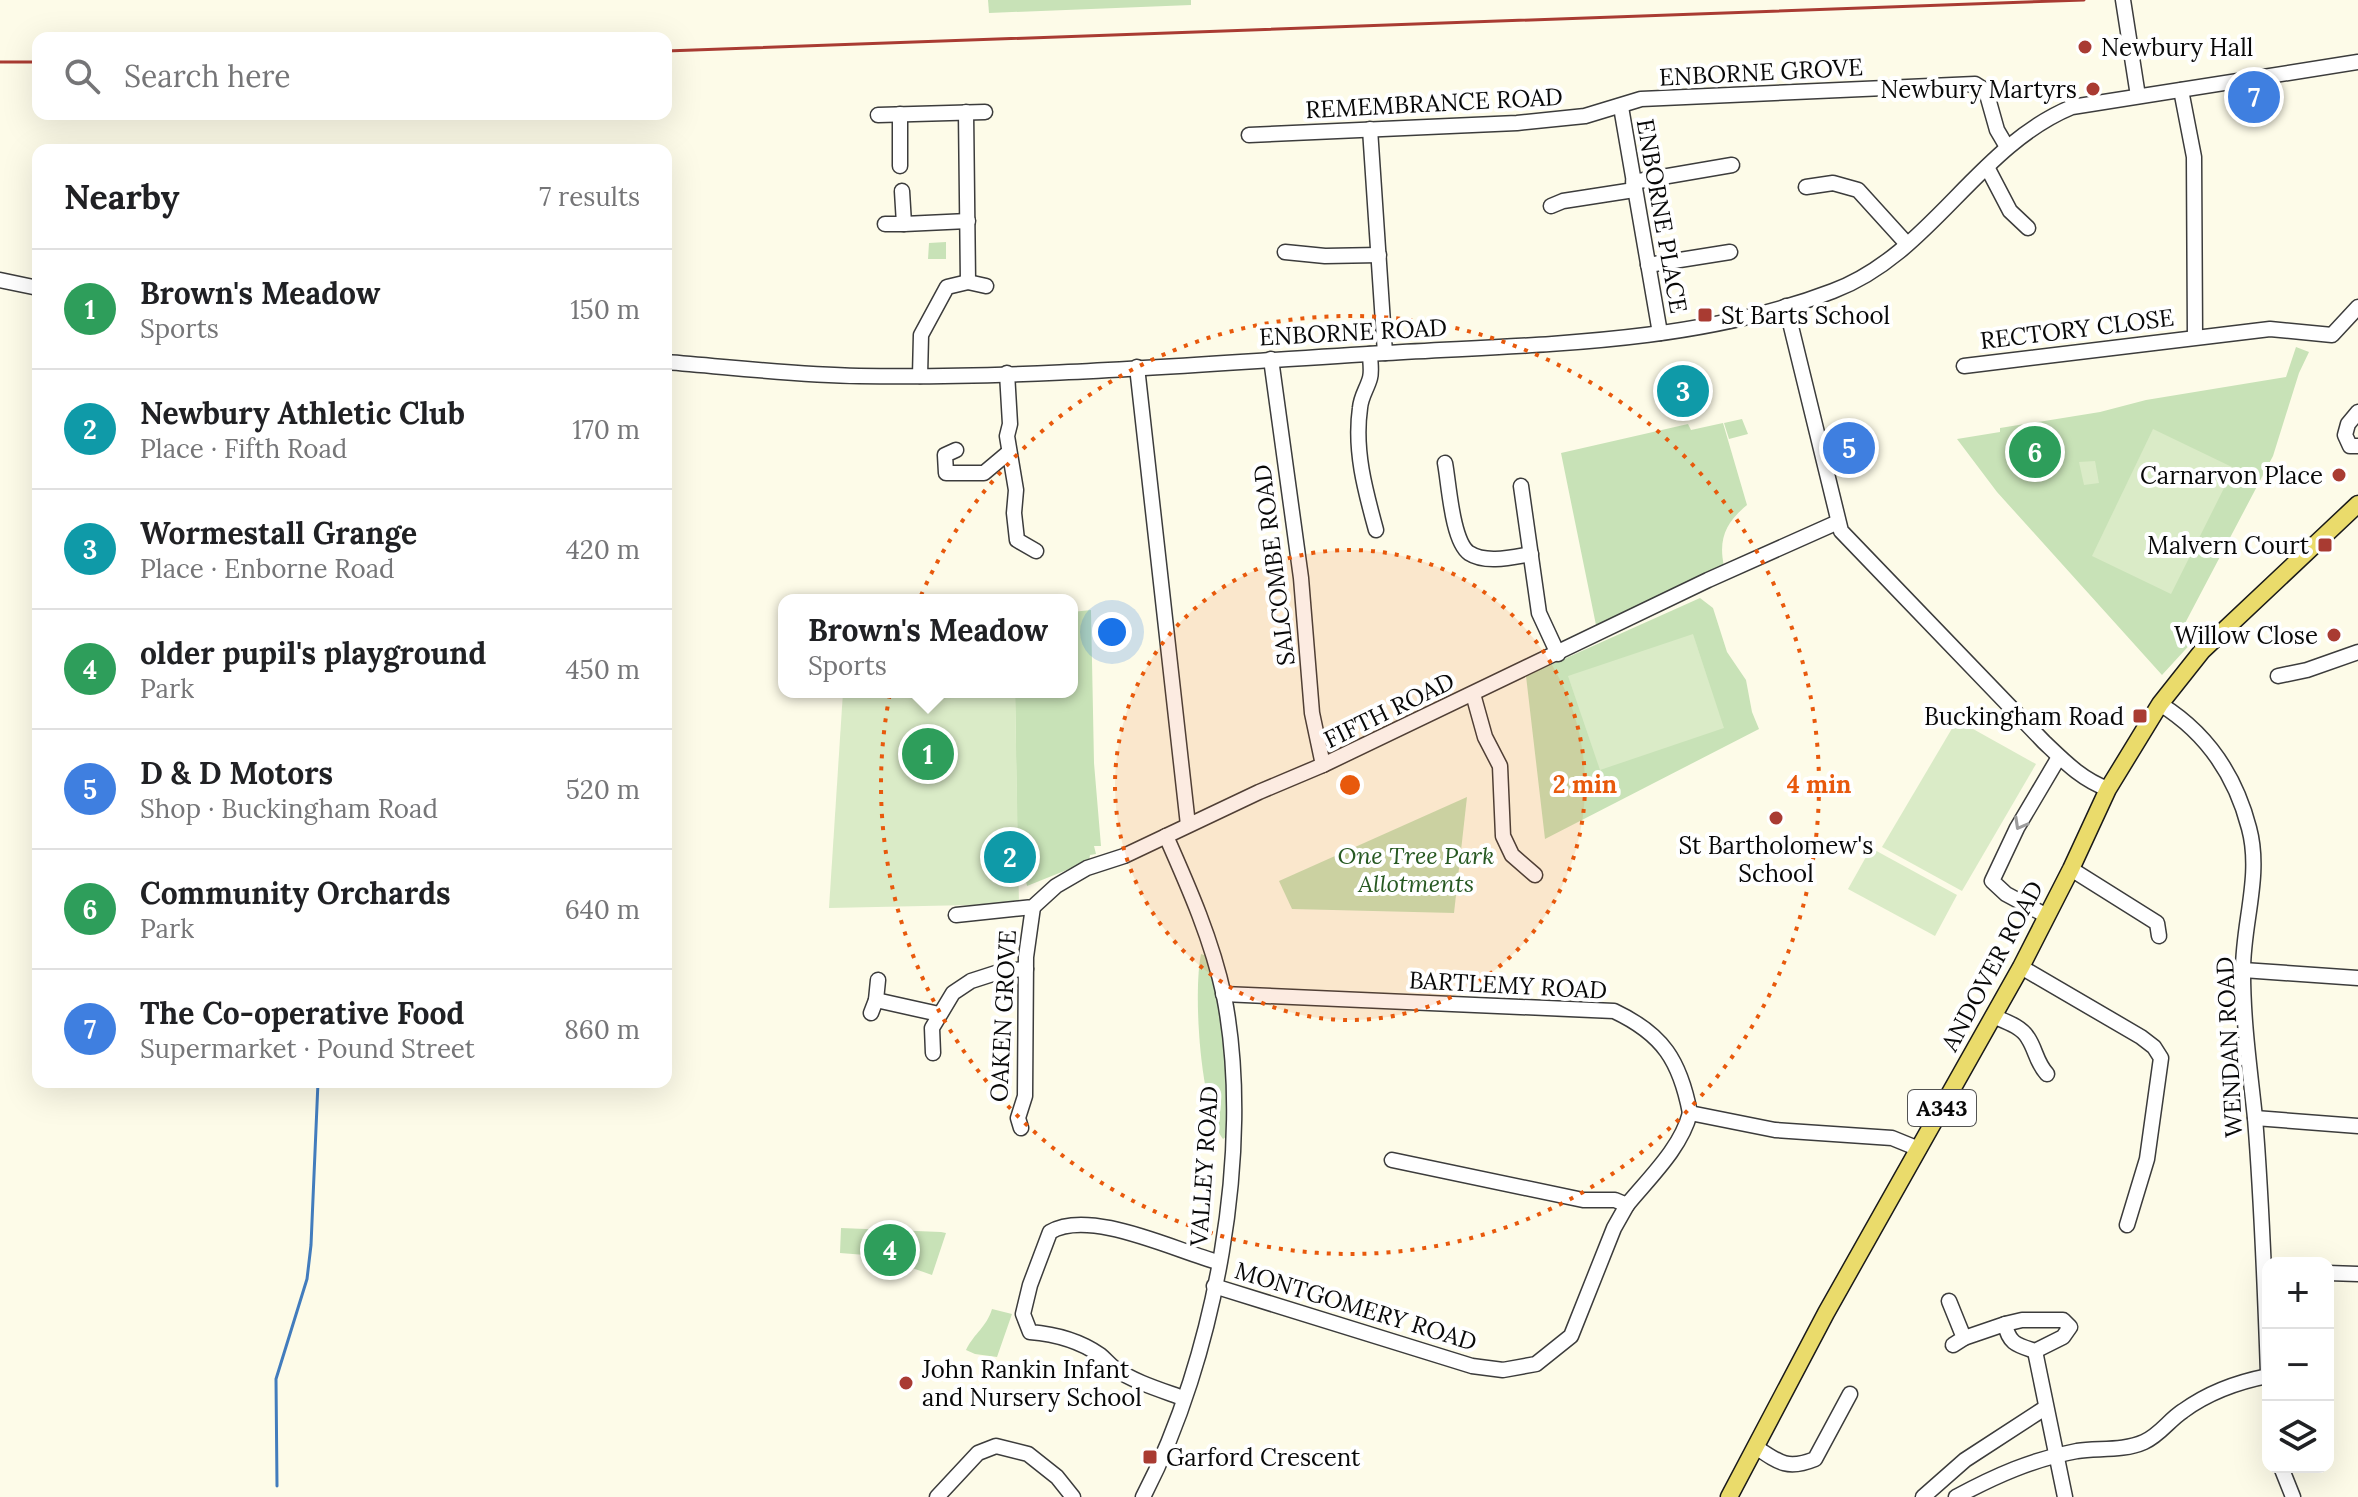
<!DOCTYPE html>
<meta charset="utf-8">
<style>
body{margin:0;font-family:Lora,serif;background:#f6f6f6;color:#202124}
.controls{position:absolute;right:24px;bottom:24px;display:grid;overflow:hidden;border-radius:16px;box-shadow:0 8px 32px #0002}
.controls button{width:72px;height:72px;display:grid;place-items:center;padding:0;border:0;border-bottom:2px solid #e0e0e0;background:#fff;color:#202124;font:40px sans-serif}
.you{position:absolute;left:1112px;top:632px;width:28px;height:28px;margin:-20px;border:6px solid #fff;border-radius:50%;background:#1a73e8;box-shadow:0 0 0 12px #1a73e833}
.badge{display:grid;place-items:center;width:52px;height:52px;border-radius:50%;background:#d93025;color:#fff;font-size:26px;font-weight:700}
.pin{position:absolute;translate:-50% -50%;border:4px solid #fff;box-shadow:0 2px 8px #0006}
.popup{position:absolute;left:778px;top:594px;width:300px;height:104px;box-sizing:border-box;display:grid;place-content:center;border-radius:16px;background:#fff;filter:drop-shadow(0 2px 6px #0005);font-size:26px;white-space:nowrap;color:#757577}
.popup b{font-size:30px;color:#202124}
.popup::after{content:'';position:absolute;left:50%;top:100%;margin-left:-16px;border:16px solid transparent;border-top-color:#fff}
.list{margin:0;padding:0;list-style:none}
h2{display:flex;justify-content:space-between;align-items:center;height:104px;margin:0;padding:0 32px;font-size:34px}
h2 small{font-size:26px;font-weight:400;color:#757577}
.list li{display:grid;grid-template-columns:52px 1fr auto;gap:24px;align-items:center;box-sizing:border-box;height:120px;padding:0 32px;border-top:2px solid #e0e0e0}
.list b{display:block;font-size:30px;white-space:nowrap}
.list p{margin:0;font-size:26px;white-space:nowrap;color:#757577}
.list em{font-size:26px;font-style:normal;color:#757577}
.icon{flex:none;width:44px;height:44px;fill:none;stroke:currentColor;stroke-width:2;stroke-linecap:round;stroke-linejoin:round}
.map{position:relative;flex:none;width:2358px;height:1497px;overflow:hidden}
.search{position:absolute;background:#fff;box-shadow:0 8px 32px #0002;left:32px;top:32px;width:640px;height:88px;display:flex;align-items:center;gap:20px;box-sizing:border-box;padding:0 28px;border-radius:16px;color:#757577;font-size:30px}
.panel{position:absolute;background:#fff;box-shadow:0 8px 32px #0002;left:32px;top:144px;width:640px;height:944px;border-radius:16px}
.map>svg:first-child{display:block}
</style>
<div class="map">
<svg width="2358" height="1497" viewBox="0 0 2358 1497">
<rect width="100%" height="100%" fill="#fdfbe8"/>
<g fill="#c8e2b7">
<path d="M988,0H1191V5L989,13Z"/>
<path d="M946,242V259H928L929,243Z"/>
<path d="M2296,347L2309,352L2299,373L2273,456L2182,629L2195,639L2162,675L1997,492L1957,439L2000,432V428L2100,412L2146,400L2286,377Z"/>
<path d="M1742,419L1748,434L1729,439L1724,423Z"/>
<path d="M1723,423L1747,505C1726,522 1718,539 1724,566L1596,625L1561,453L1688,424L1691,430Z"/>
<path d="M1700,598L1713,608L1727,652L1746,680L1752,712L1759,729L1545,839L1526,676Z"/>
<path d="M1091,610L1094,763L1101,846H1094L1096,854L1090,855L1089,861L1027,886L1026,881L1018,882L1015,692H1072V612Z"/>
<path d="M1467,797L1454,913L1292,909L1279,881Z"/>
<path d="M1201,954L1207,956L1217,994L1226,1048L1228,1135L1223,1139C1200,1109 1193,992 1201,954Z"/>
<path d="M841,1228L941,1232L946,1233L932,1275L878,1256L840,1253Z"/>
<path d="M992,1309L1012,1314L997,1357L975,1354L966,1350C975,1332 986,1328 992,1309Z"/>
</g>
<g fill="#daebc7">
<path d="M2153,429L2234,468L2171,594L2092,556Z"/>
<path d="M2095,461L2099,483L2084,485L2079,462Z"/>
<path d="M1693,634L1724,728L1600,770L1568,676Z"/>
<path d="M843,692H1015L1019,904L829,908Z"/>
<path d="M1957,720L2036,764L1962,891L1882,847Z"/>
<path d="M1871,848L1957,895L1935,936L1848,889Z"/>
</g>
<g fill="none" stroke-linecap="round" stroke-linejoin="round">
<path stroke="#427cbd" stroke-width="3" d="M277,1486L276,1379L307,1279L311,1245L318,1082"/>
<g stroke="#3c3c3c" stroke-width="17">
<g id="minor">
<path d="M2123,0L2138,96"/>
<path d="M2181,90L2194,157L2195,337"/>
<path d="M1621,107L1660,333"/>
<path d="M966,112L968,282"/>
<path d="M900,114V166"/>
<path d="M878,115L985,112"/>
<path d="M1370,129L1385,353"/>
<path d="M1249,135L1517,123L1585,116L1641,99L1975,84L1986,91L1997,130L2007,147"/>
<path d="M1987,167L2010,211L2028,228"/>
<path d="M1633,182L1732,165"/>
<path d="M1806,187L1833,183L1858,190L1907,244"/>
<path d="M902,191L904,224L968,221"/>
<path d="M1551,206L1563,201L1634,190"/>
<path d="M885,224H904"/>
<path d="M1285,252L1325,256L1379,255"/>
<path d="M1648,265L1730,252"/>
<path d="M0,280L38,288"/>
<path d="M1786,306L1841,531L2044,742C2064,761 2081,779 2108,789"/>
<path d="M1370,354C1370,361 1372,371 1370,378C1367,389 1361,396 1360,408C1354,450 1365,490 1376,530"/>
<path d="M1271,359L1301,578L1312,713L1323,765"/>
<path d="M666,362C730,367 794,375 859,376C1034,379 1211,363 1386,353C1534,344 1692,345 1833,291C1930,255 1977,146 2072,107L2358,62"/>
<path d="M1964,366L2270,329L2332,335L2358,307"/>
<path d="M1137,367L1188,825"/>
<path d="M1007,373L1010,424L1007,436L1016,490L1014,513L1017,540L1036,551"/>
<path d="M920,376L921,335L947,287L968,282L986,286"/>
<path d="M2358,412L2348,424L2345,435L2350,446H2358"/>
<path d="M956,450L945,455L946,473H984L1009,452"/>
<path d="M1445,463C1449,484 1452,541 1469,553C1486,564 1513,557 1531,554"/>
<path d="M1521,486L1539,613L1558,654"/>
<path d="M2278,676L2307,670L2358,652"/>
<path d="M1473,694L1485,737L1500,766L1503,836L1512,855L1535,875"/>
<path d="M2160,704C2207,733 2235,774 2249,828C2262,876 2242,925 2243,973C2243,1022 2250,1070 2255,1118C2262,1203 2265,1288 2268,1373"/>
<path d="M2071,869L2157,923L2159,936"/>
<path d="M956,915L1033,907L1056,886L1087,868L1124,856L1259,792L1323,765L1708,580L1838,522"/>
<path d="M2047,916L2006,894L1992,881L2017,828L2059,757"/>
<path d="M2021,967L2141,1037L2154,1047L2161,1058L2147,1159L2127,1225"/>
<path d="M2243,970L2358,978"/>
<path d="M1223,994L1614,1011C1663,1034 1680,1061 1690,1113L1775,1130L1892,1138L1919,1149"/>
<path d="M876,1000L939,1014"/>
<path d="M871,1013L876,1000L878,980"/>
<path d="M1993,1016C2004,1021 2021,1026 2028,1038C2036,1050 2036,1062 2047,1074"/>
<path d="M933,1053L932,1028L953,993L971,981L1002,971L1026,969"/>
<path d="M2255,1118L2358,1126"/>
<path d="M1021,1128L1018,1118L1025,1096L1026,957L1033,907"/>
<path d="M1392,1160L1583,1200H1615L1627,1205C1650,1177 1681,1148 1690,1113"/>
<path d="M2328,1273L2358,1274"/>
<path d="M1214,1286L1472,1366L1503,1370L1536,1364L1571,1336L1614,1228L1627,1205"/>
<path d="M1949,1301L1964,1338L1953,1345"/>
<path d="M2022,1320H2063L2070,1327L2063,1337L2035,1351C2017,1345 2009,1344 2005,1324Z"/>
<path d="M1964,1338L2005,1324"/>
<path d="M2035,1351L2065,1497"/>
<path d="M1183,1398C1161,1390 1134,1382 1114,1368C1109,1364 1105,1359 1100,1355C1080,1341 1054,1334 1030,1332L1023,1314L1030,1285L1050,1232C1090,1208 1176,1251 1218,1262"/>
<path d="M1756,1447C1779,1463 1788,1470 1815,1459L1850,1394"/>
<path d="M2281,1467L2293,1497"/>
<path d="M937,1497L978,1453L996,1446L1028,1454L1057,1477L1073,1497"/>
<path d="M1143,1497C1215,1359 1254,1149 1224,996C1212,940 1189,888 1166,836"/>
<path d="M1923,1497L1965,1460L2045,1408"/>
<path d="M1956,1497C1995,1476 2033,1459 2077,1451C2099,1448 2124,1451 2144,1442C2160,1435 2169,1420 2183,1411C2209,1392 2237,1382 2268,1376"/>
</g>
</g>
<g stroke="#1a1a1a" stroke-width="19">
<path id="major" d="M1729,1497L1826,1313L2021,967L2071,869L2108,789L2160,704L2202,651L2358,504"/>
</g>
<use href="#minor" stroke="#fff" stroke-width="14"/>
<use href="#major" stroke="#eadb6b" stroke-width="16"/>
<g stroke="#a93b32" stroke-width="3">
<path d="M666,51L2084,0"/>
<path d="M0,62H38"/>
</g>
</g>
<defs><path id="oneway-chevron" d="M-2-3.5L2.5 0L-2 3.5" fill="none" stroke-width="1.6" stroke-linecap="round" stroke-linejoin="round" transform="scale(2)"/></defs>
<use stroke="#9d9d9d" href="#oneway-chevron" transform="translate(2020 824) rotate(119)"/>
<circle cx="1350" cy="785" r="235" fill="#e8590c" fill-opacity=".12"/>
<g fill="none" stroke="#e8590c" stroke-width="4" stroke-dasharray="4 8">
<circle cx="1350" cy="785" r="235"/>
<circle cx="1350" cy="785" r="469"/>
</g>
<g fill="#a93b32" stroke="#fff" stroke-width="3">
<circle cx="2085" cy="47" r="8"/>
<circle cx="2093" cy="89" r="8"/>
<rect x="1697" y="307" width="16" height="16" rx="4"/>
<circle cx="2339" cy="475" r="8"/>
<rect x="2317" y="537" width="16" height="16" rx="4"/>
<circle cx="2334" cy="635" r="8"/>
<rect x="2132" y="708" width="16" height="16" rx="4"/>
<circle cx="1776" cy="818" r="8"/>
<circle cx="906" cy="1383" r="8"/>
<rect x="1142" y="1449" width="16" height="16" rx="4"/>
</g>
<g text-anchor="middle" dominant-baseline="central" stroke-width="8" stroke-linejoin="round" paint-order="stroke">
<rect fill="#fff" stroke="#535353" stroke-width="2" x="1908" y="1090" width="68" height="36" rx="6"/>
<g font-size="22" font-weight="bold" fill="#090909">
<text x="1942" y="1108">A343</text>
</g>
<g font-size="24" fill="#090909" stroke="#fff" text-anchor="end">
<text x="2101" y="47" text-anchor="start">Newbury Hall</text>
<text x="2077" y="89">Newbury Martyrs</text>
<text x="1721" y="315" text-anchor="start">St Barts School</text>
<text x="2323" y="475">Carnarvon Place</text>
<text x="2309" y="545">Malvern Court</text>
<text x="2318" y="635">Willow Close</text>
<text x="2124" y="716">Buckingham Road</text>
<text x="1776" y="845" text-anchor="middle">St Bartholomew's<tspan x="1776" dy="28">School</tspan></text>
<text x="922" y="1369" text-anchor="start">John Rankin Infant<tspan x="922" dy="28">and Nursery School</tspan></text>
<text x="1166" y="1457" text-anchor="start">Garford Crescent</text>
</g>
<g font-size="24" fill="#090909" stroke="#fff">
<text transform="translate(1761 72) rotate(-3)">ENBORNE GROVE</text>
<text transform="translate(1434 103) rotate(-3)">REMEMBRANCE ROAD</text>
<text transform="translate(1662 216) rotate(80)">ENBORNE PLACE</text>
<text transform="translate(2077 329) rotate(-7)">RECTORY CLOSE</text>
<text transform="translate(1353 332) rotate(-3)">ENBORNE ROAD</text>
<text transform="translate(1274 565) rotate(-97)">SALCOMBE ROAD</text>
<text transform="translate(1389 710) rotate(-26)">FIFTH ROAD</text>
<text transform="translate(1992 966) rotate(-62)">ANDOVER ROAD</text>
<text transform="translate(1508 985) rotate(3)">BARTLEMY ROAD</text>
<text transform="translate(1003 1016) rotate(-87)">OAKEN GROVE</text>
<text transform="translate(2229 1047) rotate(-93)">WENDAN ROAD</text>
<text transform="translate(1204 1166) rotate(-86)">VALLEY ROAD</text>
<text transform="translate(1356 1306) rotate(17)">MONTGOMERY ROAD</text>
</g>
<g font-size="24" font-style="italic" fill="#275922" stroke="#fff">
<text x="1416" y="855">One Tree Park<tspan x="1416" dy="28">Allotments</tspan></text>
</g>
</g>
<circle cx="1350" cy="785" r="12" fill="#e8590c" stroke="#fff" stroke-width="4"/>
<g font-size="24" text-anchor="middle" font-weight="bold" fill="#e8590c" stroke="#fff" stroke-width="8" stroke-linejoin="round" paint-order="stroke">
<text x="1585" y="793">2 min</text>
<text x="1819" y="793">4 min</text>
</g>
</svg>
<div class="controls">
<button>+</button>
<button>−</button>
<button><svg class="icon" aria-label="layers" viewBox="0 0 24 24"><path d="M12 4l9 5-9 5-9-5zM3 14l9 5 9-5"/></svg></button>
</div>
<div class="you"></div>
<div class="pin badge" style="left:928px;top:754px;background:#2e9e5b">1</div>
<div class="popup"><b>Brown's Meadow</b>Sports</div>
<div class="pin badge" style="left:1010px;top:857px;background:#0f9aa8">2</div>
<div class="pin badge" style="left:1683px;top:391px;background:#0f9aa8">3</div>
<div class="pin badge" style="left:890px;top:1250px;background:#2e9e5b">4</div>
<div class="pin badge" style="left:1849px;top:448px;background:#3f7fe0">5</div>
<div class="pin badge" style="left:2035px;top:452px;background:#2e9e5b">6</div>
<div class="pin badge" style="left:2254px;top:97px;background:#3f7fe0">7</div>
<div class="search"><svg class="icon" aria-label="search" viewBox="0 0 24 24"><circle cx="10" cy="10" r="6"/><path d="M15 15l6 6"/></svg>Search here</div>
<section class="panel">
<h2>Nearby<small>7 results</small></h2>
<ul class="list">
<li><span class="badge" style="background:#2e9e5b">1</span><div><b>Brown's Meadow</b><p>Sports</p></div><em>150 m</em></li>
<li><span class="badge" style="background:#0f9aa8">2</span><div><b>Newbury Athletic Club</b><p>Place · Fifth Road</p></div><em>170 m</em></li>
<li><span class="badge" style="background:#0f9aa8">3</span><div><b>Wormestall Grange</b><p>Place · Enborne Road</p></div><em>420 m</em></li>
<li><span class="badge" style="background:#2e9e5b">4</span><div><b>older pupil's playground</b><p>Park</p></div><em>450 m</em></li>
<li><span class="badge" style="background:#3f7fe0">5</span><div><b>D &amp; D Motors</b><p>Shop · Buckingham Road</p></div><em>520 m</em></li>
<li><span class="badge" style="background:#2e9e5b">6</span><div><b>Community Orchards</b><p>Park</p></div><em>640 m</em></li>
<li><span class="badge" style="background:#3f7fe0">7</span><div><b>The Co-operative Food</b><p>Supermarket · Pound Street</p></div><em>860 m</em></li>
</ul>
</section>
</div>
